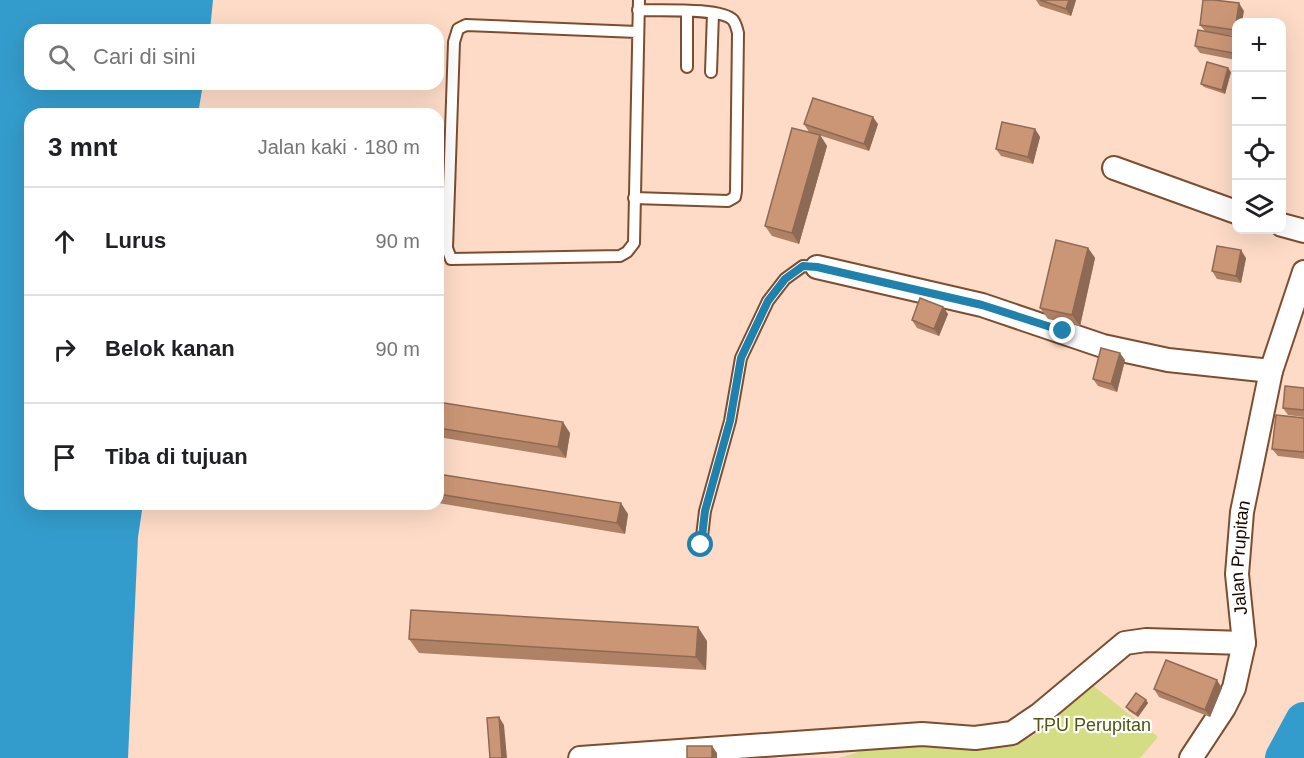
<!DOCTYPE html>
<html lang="id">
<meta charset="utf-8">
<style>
body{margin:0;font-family:Helvetica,sans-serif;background:#f6f6f6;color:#202124}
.controls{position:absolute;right:18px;top:18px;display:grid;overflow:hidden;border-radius:12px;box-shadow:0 6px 24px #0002}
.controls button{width:54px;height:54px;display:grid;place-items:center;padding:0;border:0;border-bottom:2px solid #e0e0e0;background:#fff;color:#202124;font:30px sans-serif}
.stop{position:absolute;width:18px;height:18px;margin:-14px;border:4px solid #1f81ac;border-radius:50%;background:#fff}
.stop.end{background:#1f81ac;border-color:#fff;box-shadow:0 2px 6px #0008}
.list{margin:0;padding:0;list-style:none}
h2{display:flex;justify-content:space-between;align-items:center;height:78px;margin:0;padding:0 24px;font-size:26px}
h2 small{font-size:20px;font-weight:400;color:#757577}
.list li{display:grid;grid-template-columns:39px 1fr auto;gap:18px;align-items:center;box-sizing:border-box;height:108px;padding:0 24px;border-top:2px solid #e0e0e0}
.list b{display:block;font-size:22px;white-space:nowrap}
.list em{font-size:20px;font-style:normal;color:#757577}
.icon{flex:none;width:33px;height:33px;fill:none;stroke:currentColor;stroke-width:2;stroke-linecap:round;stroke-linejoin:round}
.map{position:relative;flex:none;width:1304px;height:758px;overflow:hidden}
.search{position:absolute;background:#fff;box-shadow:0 6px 24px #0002;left:24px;top:24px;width:420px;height:66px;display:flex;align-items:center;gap:15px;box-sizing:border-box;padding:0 21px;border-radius:18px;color:#757577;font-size:22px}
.panel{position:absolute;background:#fff;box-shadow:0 6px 24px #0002;left:24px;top:108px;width:420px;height:402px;border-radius:18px}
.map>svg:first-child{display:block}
</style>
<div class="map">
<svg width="1304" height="758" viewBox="0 0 1304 758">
<rect width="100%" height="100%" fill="#fddbc7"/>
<path fill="#d4dc84" d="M1091,684L1158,737L1140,758H840L888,742L994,743L1027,739L1041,731Z"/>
<path fill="#349ccc" d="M0,0H213L210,30H30V84H203L198,114H30V504H143L138,537L128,758H0Z"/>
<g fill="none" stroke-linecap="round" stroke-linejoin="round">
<path stroke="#349ccc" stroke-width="38" d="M1284,758L1304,721"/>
<g stroke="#7c4d2f" stroke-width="14">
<g id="lane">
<path d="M637,32L466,25L458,29L454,42L447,248L451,259L620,256L627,252L634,243L639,0"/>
<path d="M687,67V11"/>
<path d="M711,72L713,13"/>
<path d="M634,198L728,201L735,197L736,191L738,33C737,29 736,24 733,20C721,7 657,11 638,10"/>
<path d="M701,545L705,511L730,421L741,358L768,301L785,279L803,266L817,267"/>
</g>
</g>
<g stroke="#7c4d2f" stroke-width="26">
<g id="street">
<path d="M1114,168L1236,212"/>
<path d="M1282,225L1304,231"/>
<path d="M817,267L982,305L1103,346L1168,360L1271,371"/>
<path d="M580,758L922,734L975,738L1012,733L1040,714L1125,643L1146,640L1244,643"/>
<path id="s1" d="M1191,758L1224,708L1234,688L1244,643L1237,574L1242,512L1271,371L1304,272"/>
</g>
</g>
<use href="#lane" stroke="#fff" stroke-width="10"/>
<use href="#street" stroke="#fff" stroke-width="22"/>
</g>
<g fill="#af8165">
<path d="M1036,0H1076L1071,16L1040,6Z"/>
<path d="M1244,11L1236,22V36L1220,34L1236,38V60L1200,53L1195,46L1205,31L1200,25Z"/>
<path d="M1231,72L1225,94L1204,87L1201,84Z"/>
<path d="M804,124H878L869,151L809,132Z"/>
<path d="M1035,129L1040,137L1033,164L1001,156L996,149Z"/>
<path d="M820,135L827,146L799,244L772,236L765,226Z"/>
<path d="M1088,248L1095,258L1080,326L1048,319L1040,308Z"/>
<path d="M1246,258L1241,283L1217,279L1212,271Z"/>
<path d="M943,307L948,314L939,336L917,328L912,320Z"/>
<path d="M1125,360L1117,392L1098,386L1093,379Z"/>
<path d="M1304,388V417L1288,415L1283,408Z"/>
<path d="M438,402L570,433L566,458L438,437Z"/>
<path d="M1304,418V459L1278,456L1272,449Z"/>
<path d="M438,474L628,514L625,534L438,503Z"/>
<path d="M409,639L707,641L706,670L419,653Z"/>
<path d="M1222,688L1210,717L1159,697L1154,689Z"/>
<path d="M1146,700L1148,703L1138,717L1129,711L1126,707Z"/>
</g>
<g fill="#8e6953">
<path d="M1069,0H1076L1071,16L1066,9Z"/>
<path d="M1239,3L1244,11L1242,22H1236V31L1235,30Z"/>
<path d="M1236,37V58L1233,53Z"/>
<path d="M1228,68L1231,72L1225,94L1222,90Z"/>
<path d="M873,117L878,124L869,151L864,144Z"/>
<path d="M1035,129L1040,137L1033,164L1028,157Z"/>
<path d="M820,135L827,146L799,244L792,233Z"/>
<path d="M1088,248L1095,258L1080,326L1072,315Z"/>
<path d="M1241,250L1246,258L1241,283L1236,276Z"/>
<path d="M943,307L948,314L939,336L934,329Z"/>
<path d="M1120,353L1125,360L1117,392L1111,384Z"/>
<path d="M563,422L570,433L566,458L558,447Z"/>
<path d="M621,503L628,514L625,534L617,523Z"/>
<path d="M698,627L707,641L706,670L696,657Z"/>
<path d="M1217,680L1222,688L1210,717L1205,710Z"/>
<path d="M1146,700L1148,703L1138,717L1136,714Z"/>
<path d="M499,717L504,725L507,758H502Z"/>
<path d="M712,746L717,753V758H712Z"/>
</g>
<g fill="#cb9676" stroke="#8e6953" stroke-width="1.5">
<path d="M1040,0H1069L1066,9Z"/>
<path d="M1203,0H1214L1239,3L1235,30L1200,25Z"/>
<path d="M1198,30L1236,37L1233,53L1195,46Z"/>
<path d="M1207,62L1228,68L1222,90L1201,84Z"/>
<path d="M813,98L873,117L864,144L804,124Z"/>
<path d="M1002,122L1035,129L1028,157L996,149Z"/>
<path d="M792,128L820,135L792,233L765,226Z"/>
<path d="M1056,240L1088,248L1072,315L1040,308Z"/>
<path d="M1217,246L1241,250L1236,276L1212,271Z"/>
<path d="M920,298L943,307L934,329L912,320Z"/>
<path d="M1101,348L1120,353L1111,384L1093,379Z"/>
<path d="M1285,386L1304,388V410L1283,408Z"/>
<path d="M438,402L563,422L558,447L438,428Z"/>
<path d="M1276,415L1304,418V452L1272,449Z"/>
<path d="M438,474L621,503L617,523L438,494Z"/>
<path d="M411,610L698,627L696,657L409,639Z"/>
<path d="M1166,660L1217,680L1205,710L1154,689Z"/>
<path d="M1136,693L1146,700L1136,714L1126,707Z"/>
<path d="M499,717L502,758H490L487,718Z"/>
<rect x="687" y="746" width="25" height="12"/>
</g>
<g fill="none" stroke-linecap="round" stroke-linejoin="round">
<path stroke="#1f81ac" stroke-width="8" d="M701,545L705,511L730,421L741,358L768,301L785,279L803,266L817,267L982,305L1063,331"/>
</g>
<g text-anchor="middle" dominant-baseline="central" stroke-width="4.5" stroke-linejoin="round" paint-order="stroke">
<g font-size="18" fill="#1a0801" stroke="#fff">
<text stroke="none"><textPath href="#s1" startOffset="214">Jalan Prupitan</textPath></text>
</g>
<g font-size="18" fill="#515510" stroke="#fff">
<text x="1092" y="725">TPU Perupitan</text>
</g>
</g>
</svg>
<div class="controls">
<button>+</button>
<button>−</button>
<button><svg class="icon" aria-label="locate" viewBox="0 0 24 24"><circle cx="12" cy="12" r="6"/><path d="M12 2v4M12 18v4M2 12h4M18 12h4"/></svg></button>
<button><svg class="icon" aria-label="layers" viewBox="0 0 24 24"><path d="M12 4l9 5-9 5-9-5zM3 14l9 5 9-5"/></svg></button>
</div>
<div class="stop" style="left:701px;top:545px"></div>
<div class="stop end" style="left:1063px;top:331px"></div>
<div class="search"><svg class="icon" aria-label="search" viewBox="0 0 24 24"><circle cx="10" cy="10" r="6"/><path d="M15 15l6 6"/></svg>Cari di sini</div>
<section class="panel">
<h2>3 mnt<small>Jalan kaki · 180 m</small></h2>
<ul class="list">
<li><svg class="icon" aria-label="ahead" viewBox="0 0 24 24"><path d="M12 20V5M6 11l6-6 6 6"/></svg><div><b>Lurus</b></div><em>90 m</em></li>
<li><svg class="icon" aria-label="right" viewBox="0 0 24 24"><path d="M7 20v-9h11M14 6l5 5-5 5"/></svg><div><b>Belok kanan</b></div><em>90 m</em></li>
<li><svg class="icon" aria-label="arrive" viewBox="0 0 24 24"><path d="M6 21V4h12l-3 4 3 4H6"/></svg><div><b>Tiba di tujuan</b></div></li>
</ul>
</section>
</div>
